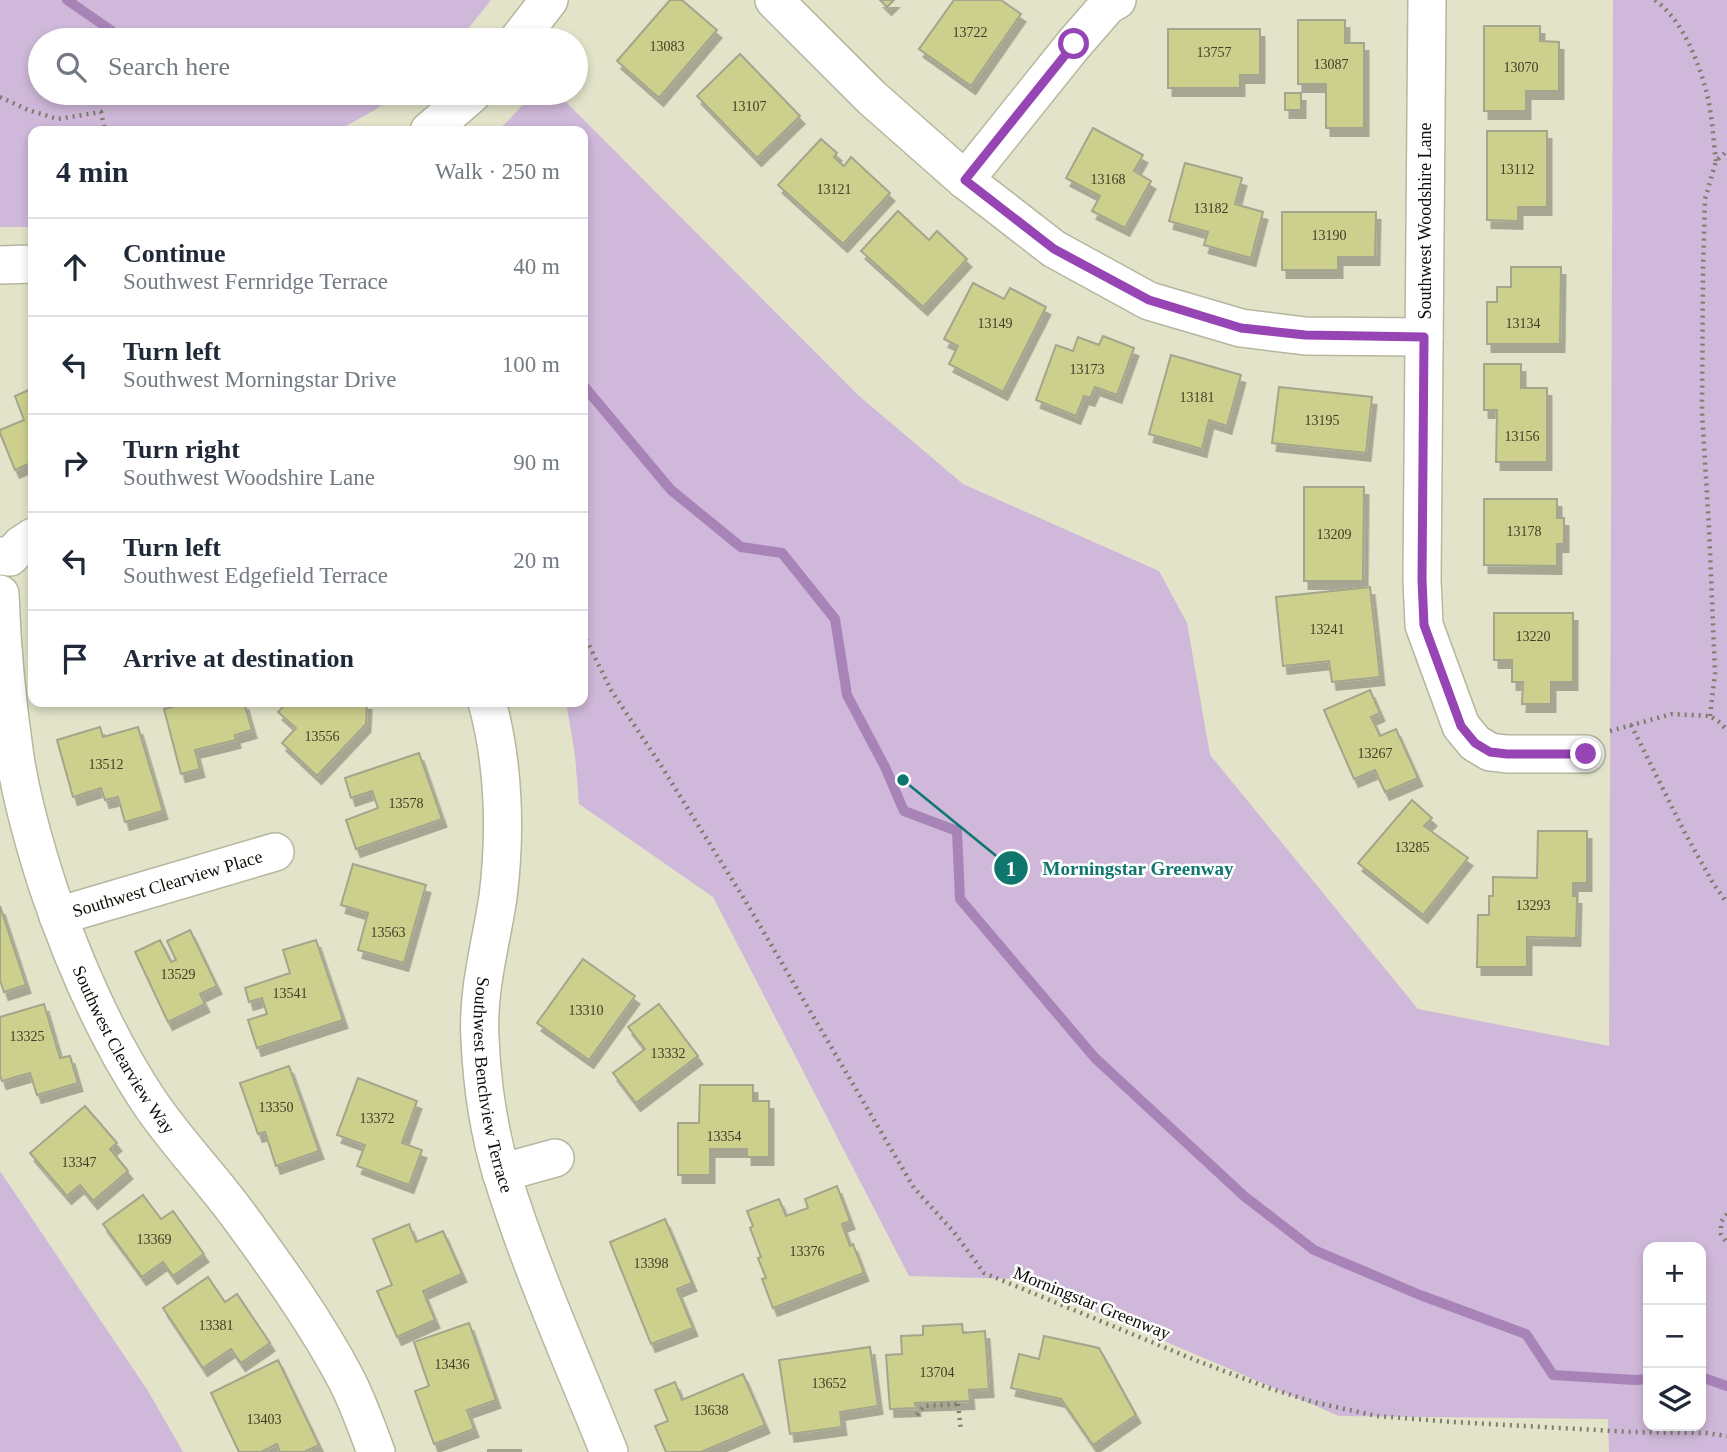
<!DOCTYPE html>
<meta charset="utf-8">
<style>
body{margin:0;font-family:"Times New Roman",serif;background:#f2f2f3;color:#1f2937}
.controls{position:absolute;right:21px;bottom:21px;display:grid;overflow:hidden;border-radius:14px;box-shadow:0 4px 10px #0003}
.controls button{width:63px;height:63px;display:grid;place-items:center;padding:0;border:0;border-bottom:2px solid #e0e1e3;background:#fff;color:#1f2937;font:35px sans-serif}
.stop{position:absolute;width:21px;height:21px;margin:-16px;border:5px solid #9745b4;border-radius:50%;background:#fff}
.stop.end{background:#9745b4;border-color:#fff;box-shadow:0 2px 7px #0008}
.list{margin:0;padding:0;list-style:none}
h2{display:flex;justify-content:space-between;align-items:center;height:91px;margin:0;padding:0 28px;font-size:30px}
h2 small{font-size:23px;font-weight:400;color:#747a83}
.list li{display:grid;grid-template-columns:46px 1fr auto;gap:21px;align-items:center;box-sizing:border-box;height:98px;padding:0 28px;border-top:2px solid #e0e1e3}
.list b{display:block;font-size:26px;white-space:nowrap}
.list p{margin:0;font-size:23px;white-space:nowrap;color:#747a83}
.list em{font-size:23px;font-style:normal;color:#747a83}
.icon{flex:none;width:38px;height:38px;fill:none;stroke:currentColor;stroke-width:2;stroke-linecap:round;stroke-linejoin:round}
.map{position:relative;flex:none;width:1727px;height:1452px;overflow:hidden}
.search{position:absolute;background:#fff;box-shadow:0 4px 10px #0003;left:28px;top:28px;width:560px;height:77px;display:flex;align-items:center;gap:18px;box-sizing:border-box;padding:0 24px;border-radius:38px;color:#747a83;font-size:26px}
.panel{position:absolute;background:#fff;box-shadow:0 4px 10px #0003;left:28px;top:126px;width:560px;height:581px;border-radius:14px}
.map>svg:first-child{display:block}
</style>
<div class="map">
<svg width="1727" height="1452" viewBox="0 0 1727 1452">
<defs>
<filter id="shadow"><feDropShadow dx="4.5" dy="8" stdDeviation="0" flood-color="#0004"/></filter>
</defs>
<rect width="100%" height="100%" fill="#e2e3c9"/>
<g fill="#cfb8d9" fill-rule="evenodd">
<path d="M0,0H491L459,40H40V93H400L373,111L337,131H33V227H0Z"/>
<path d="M1613,0H1727V1452H1609L1608,1419L1339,1416L1020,1279L909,1276L713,897L579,804L575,755L566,702H583V131H496L508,121L533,93H557L859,396L963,484L1159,571L1187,623L1210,755L1418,1009L1609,1046ZM1648,1247H1701V1426H1648Z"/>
<path d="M0,1171L148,1391L183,1452H0Z"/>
</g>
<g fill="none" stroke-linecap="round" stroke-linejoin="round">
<g stroke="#a883b8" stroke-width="10">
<path d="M67,0L112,31"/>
<path d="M583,385L671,490L741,547L782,553L835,619L847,695L885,767L904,811L957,831L960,899L1095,1058L1244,1196L1314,1250L1420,1295L1526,1334L1553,1375L1635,1380L1648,1379"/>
<path d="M1701,1377L1727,1386"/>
</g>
</g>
<g fill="#cdd08d" stroke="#a3a58c" stroke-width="2" filter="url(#shadow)">
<path d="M670,0H682L717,30L659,98L617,61Z"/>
<path d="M880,0H894L887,7Z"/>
<path d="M954,0H1001L1021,14L971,86L919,49Z"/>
<path d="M1298,20H1345V43H1364V128H1326V84H1298Z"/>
<path d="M1484,26H1540V41L1559,42V91H1526V111H1484Z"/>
<path d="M1168,29H1260V75H1240V88H1168Z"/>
<path d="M740,54L800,116L757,158L697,96Z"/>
<rect x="1285" y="93" width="16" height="17"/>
<path d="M1093,128L1143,155L1134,171L1151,181L1125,228L1092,211L1100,196L1066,178Z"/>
<path d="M1487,131H1547V207H1518V221L1487,220Z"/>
<path d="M821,139L837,153L834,157L844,166L851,157L890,193L843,244L778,185Z"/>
<path d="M1185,163L1242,178L1235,204L1263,212L1251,258L1204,245L1208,232L1169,221Z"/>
<path d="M898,211L929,240L937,231L967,259L923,307L861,251Z"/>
<path d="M1282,212H1376L1375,257H1338V270H1282Z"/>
<path d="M1511,267H1561L1560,344H1487V302H1497V287H1511Z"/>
<path d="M973,283L1004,299L1010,288L1046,307L1003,392L949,364L958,346L944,339Z"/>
<path d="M1103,336L1134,348L1117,395L1095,387L1090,398L1084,396L1076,416L1036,400L1056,345L1073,351L1078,337L1099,345Z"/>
<path d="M1171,355L1241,375L1227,426L1209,420L1202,449L1149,434Z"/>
<path d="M1484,364H1521V388H1547V462H1496L1497,410H1484Z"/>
<path d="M1279,387L1372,397L1366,453L1272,443Z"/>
<path d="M33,388V462L15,470L0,433V430L24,420L15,396Z"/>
<path d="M1304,487H1364L1363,581H1304Z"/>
<path d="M1484,499H1557V518H1564V544H1557V566L1484,565Z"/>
<path d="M1370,587L1380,677L1332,682L1329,661L1283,666L1276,597Z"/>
<path d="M1494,613H1573V682H1551V704H1522L1523,682H1512V660H1494Z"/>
<path d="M1370,690L1380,713L1371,717L1380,736L1396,729L1418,778L1385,792L1375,770L1354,779L1324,710Z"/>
<path d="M190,702H244L252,730L235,735L236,740L195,750L200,769L181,774L164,709Z"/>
<path d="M288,702H367L366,724L317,776L282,743L296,728L278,712Z"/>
<path d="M100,727L103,737L138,727L163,811L125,822L118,797L105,800L101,788L73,797L57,740Z"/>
<path d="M419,753L442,819L356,849L346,820L378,808L372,791L351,798L345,778Z"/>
<path d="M1412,800L1432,818L1424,826L1468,858L1423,915L1358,863Z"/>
<path d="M1538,831H1587V883H1573V896H1577L1576,938L1527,937V967H1477L1478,915H1489V896H1493V877L1537,878Z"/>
<path d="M353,864L426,885L404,963L358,950L368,913L341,905Z"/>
<path d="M0,906L26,985L4,992L0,980Z"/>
<path d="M190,930L217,986L200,994L205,1004L168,1022L135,952L160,940L171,962L176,960L167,941Z"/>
<path d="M316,940L343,1020L257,1048L248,1020L267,1014L262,998L249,1002L245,988L290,973L283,950Z"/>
<path d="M583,959L635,996L589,1060L537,1023Z"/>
<path d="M44,1004L60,1058L70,1056L78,1083L37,1095L30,1073L2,1081L0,1075V1017Z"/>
<path d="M659,1004L698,1056L636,1103L613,1073L645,1049L628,1027Z"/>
<path d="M289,1066L319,1151L276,1166L265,1132L258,1134L240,1083Z"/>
<path d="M358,1078L417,1101L402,1143L422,1150L409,1185L357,1166L365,1145L337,1135Z"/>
<path d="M700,1085H753V1101H769V1157H747V1149H710V1175H678V1123H699Z"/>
<path d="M85,1106L117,1143L110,1149L128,1171L93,1201L80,1185L67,1196L30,1153Z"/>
<path d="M837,1186L850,1221L842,1224L850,1246L853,1244L864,1273L773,1308L762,1279L766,1278L758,1258L761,1257L750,1228L753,1226L747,1211L779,1199L786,1216L808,1208L805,1199Z"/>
<path d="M143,1195L161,1219L173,1211L204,1254L173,1276L163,1262L142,1277L103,1224Z"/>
<path d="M665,1219L692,1283L677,1289L693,1328L651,1344L610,1242Z"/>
<path d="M409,1224L416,1242L443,1231L462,1274L423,1291L435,1320L397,1337L377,1291L392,1285L373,1239Z"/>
<path d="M208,1277L225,1302L237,1294L270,1343L241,1363L231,1349L203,1368L163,1308Z"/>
<path d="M469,1323L496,1400L467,1410L474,1429L434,1444L415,1391L429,1386L414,1342Z"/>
<path d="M962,1324L963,1333L985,1331L989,1389L969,1390L970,1401L915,1403L916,1408L890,1409L886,1355L902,1354L901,1336L923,1335V1326Z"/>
<path d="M1044,1336L1099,1348L1136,1415L1093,1445L1061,1399L1011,1388L1019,1354L1039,1359Z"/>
<path d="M870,1347L878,1406L840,1412L842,1427L790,1434L779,1360Z"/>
<path d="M278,1360L319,1445L304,1452H280L277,1444L261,1452H239L211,1393Z"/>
<path d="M743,1374L765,1425L701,1452H666L655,1426L668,1421L655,1390L675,1382L682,1400Z"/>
<rect x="488" y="1450" width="33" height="2"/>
</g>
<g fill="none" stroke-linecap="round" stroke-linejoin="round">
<g stroke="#b5b79e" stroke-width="40">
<g id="minor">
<path d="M774,0L872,98L965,180L1054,249L1149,301L1241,328L1305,336L1424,337"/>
<path d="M1427,0L1422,580L1424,625L1461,726L1475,743L1490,752L1507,754H1586"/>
<path d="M518,40L549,0"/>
<path d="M429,131L473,93"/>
<path d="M965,180L1074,44L1108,5L1117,0"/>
<path d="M0,265L33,264"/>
<path d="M0,556L10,557L21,545L33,537"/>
<path id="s1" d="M0,594C2,649 7,703 15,757C22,802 35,847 49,890C74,963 105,1035 148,1100C175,1141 210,1176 239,1216C277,1268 316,1322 346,1379C358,1402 367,1428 376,1452"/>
<path id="s2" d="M487,702C504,763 506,833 498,897C491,944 477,990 480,1039C482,1084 489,1132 502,1175C531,1269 572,1360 609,1452"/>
<path id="s3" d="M58,916L275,852"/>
<path d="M501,1173L555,1158"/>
</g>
</g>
<g stroke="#7d7d6c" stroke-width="4.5" stroke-dasharray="2 5" stroke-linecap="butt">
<path d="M1655,0C1682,20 1697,58 1706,90C1712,112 1713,138 1716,161"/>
<path d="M0,97L28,110L58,119L101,112L105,131"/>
<path d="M583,633L611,690L660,764L746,902L914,1188L953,1231L984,1273L1200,1362L1269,1388L1313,1402L1377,1416L1453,1422L1632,1432L1706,1433L1727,1436"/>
<path d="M1710,716L1715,673L1709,528L1702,412L1703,269L1705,199L1716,161L1727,151"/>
<path d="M1631,725L1686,835L1713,883L1727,903"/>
<path d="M1610,731L1672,714L1710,716L1719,722L1727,730"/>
<path d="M1727,1214L1721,1222V1234L1727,1243"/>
<path d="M958,1404L961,1431"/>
<path d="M917,1415L924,1406L958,1404"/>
</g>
<use href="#minor" stroke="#fff" stroke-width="37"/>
</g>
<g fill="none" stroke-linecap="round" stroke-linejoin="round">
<path stroke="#9745b4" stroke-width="9" d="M1074,44L965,180L1054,249L1149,300L1241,328L1305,335L1424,337L1422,580L1424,625L1461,726L1475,743L1490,752L1507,754H1586"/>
</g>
<g text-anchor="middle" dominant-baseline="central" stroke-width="5" stroke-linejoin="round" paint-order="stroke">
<g font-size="14" fill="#3e3e28">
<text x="970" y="32">13722</text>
<text x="667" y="46">13083</text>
<text x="1214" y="52">13757</text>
<text x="1331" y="64">13087</text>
<text x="1521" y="67">13070</text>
<text x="749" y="106">13107</text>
<text x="1517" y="169">13112</text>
<text x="1108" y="179">13168</text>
<text x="834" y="189">13121</text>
<text x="1211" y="208">13182</text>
<text x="1329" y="235">13190</text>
<text x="995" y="323">13149</text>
<text x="1523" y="323">13134</text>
<text x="1087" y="369">13173</text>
<text x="1197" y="397">13181</text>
<text x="1322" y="420">13195</text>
<text x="1522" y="436">13156</text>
<text x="1524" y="531">13178</text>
<text x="1334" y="534">13209</text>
<text x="1327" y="629">13241</text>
<text x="1533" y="636">13220</text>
<text x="322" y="736">13556</text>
<text x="1375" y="753">13267</text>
<text x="106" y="764">13512</text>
<text x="406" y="803">13578</text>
<text x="1412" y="847">13285</text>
<text x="1533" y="905">13293</text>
<text x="388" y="932">13563</text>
<text x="178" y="974">13529</text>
<text x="290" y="993">13541</text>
<text x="586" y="1010">13310</text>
<text x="27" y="1036">13325</text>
<text x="668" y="1053">13332</text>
<text x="276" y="1107">13350</text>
<text x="377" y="1118">13372</text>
<text x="724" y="1136">13354</text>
<text x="79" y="1162">13347</text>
<text x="154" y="1239">13369</text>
<text x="807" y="1251">13376</text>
<text x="651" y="1263">13398</text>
<text x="216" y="1325">13381</text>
<text x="452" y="1364">13436</text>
<text x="937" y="1372">13704</text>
<text x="829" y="1383">13652</text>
<text x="711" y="1410">13638</text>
<text x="264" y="1419">13403</text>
</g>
<g font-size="18" fill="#0e0e06" stroke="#fff">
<text transform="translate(1425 221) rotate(-90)">Southwest Woodshire Lane</text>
<text stroke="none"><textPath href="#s3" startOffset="114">Southwest Clearview Place</textPath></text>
<text stroke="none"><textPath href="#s1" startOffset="478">Southwest Clearview Way</textPath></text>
<text stroke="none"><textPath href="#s2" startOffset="387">Southwest Benchview Terrace</textPath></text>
<text transform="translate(1092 1303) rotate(22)">Morningstar Greenway</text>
</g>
</g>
<path fill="none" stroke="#0f766e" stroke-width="2.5" d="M903 780L1011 868"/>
<g fill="#0f766e" stroke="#fff" stroke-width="2.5">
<circle cx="903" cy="780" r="7"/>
<circle cx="1011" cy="868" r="18"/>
</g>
<g font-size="21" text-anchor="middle" font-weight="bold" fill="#fff">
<text x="1011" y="876">1</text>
</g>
<g font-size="19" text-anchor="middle" font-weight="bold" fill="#0f766e" stroke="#fff" stroke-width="5" stroke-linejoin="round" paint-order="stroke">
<text x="1138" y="875">Morningstar Greenway</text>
</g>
</svg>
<div class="controls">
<button>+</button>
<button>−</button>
<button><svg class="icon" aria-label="layers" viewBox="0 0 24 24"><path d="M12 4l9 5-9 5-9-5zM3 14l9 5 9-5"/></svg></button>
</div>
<div class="stop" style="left:1074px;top:44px"></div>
<div class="stop end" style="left:1586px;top:754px"></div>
<div class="search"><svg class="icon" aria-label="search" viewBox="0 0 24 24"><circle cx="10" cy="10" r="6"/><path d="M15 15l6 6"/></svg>Search here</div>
<section class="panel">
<h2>4 min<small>Walk · 250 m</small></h2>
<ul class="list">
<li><svg class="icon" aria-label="ahead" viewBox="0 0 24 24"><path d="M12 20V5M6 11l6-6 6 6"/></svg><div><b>Continue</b><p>Southwest Fernridge Terrace</p></div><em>40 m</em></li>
<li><svg class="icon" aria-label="left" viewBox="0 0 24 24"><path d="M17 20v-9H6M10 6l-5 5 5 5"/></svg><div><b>Turn left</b><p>Southwest Morningstar Drive</p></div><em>100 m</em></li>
<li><svg class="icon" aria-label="right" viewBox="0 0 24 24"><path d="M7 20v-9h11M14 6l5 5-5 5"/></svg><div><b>Turn right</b><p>Southwest Woodshire Lane</p></div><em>90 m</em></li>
<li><svg class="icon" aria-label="left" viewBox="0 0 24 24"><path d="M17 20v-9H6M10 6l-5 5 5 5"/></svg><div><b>Turn left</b><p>Southwest Edgefield Terrace</p></div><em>20 m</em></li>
<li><svg class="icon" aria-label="arrive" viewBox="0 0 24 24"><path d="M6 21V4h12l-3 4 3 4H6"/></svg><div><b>Arrive at destination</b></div></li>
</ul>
</section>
</div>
